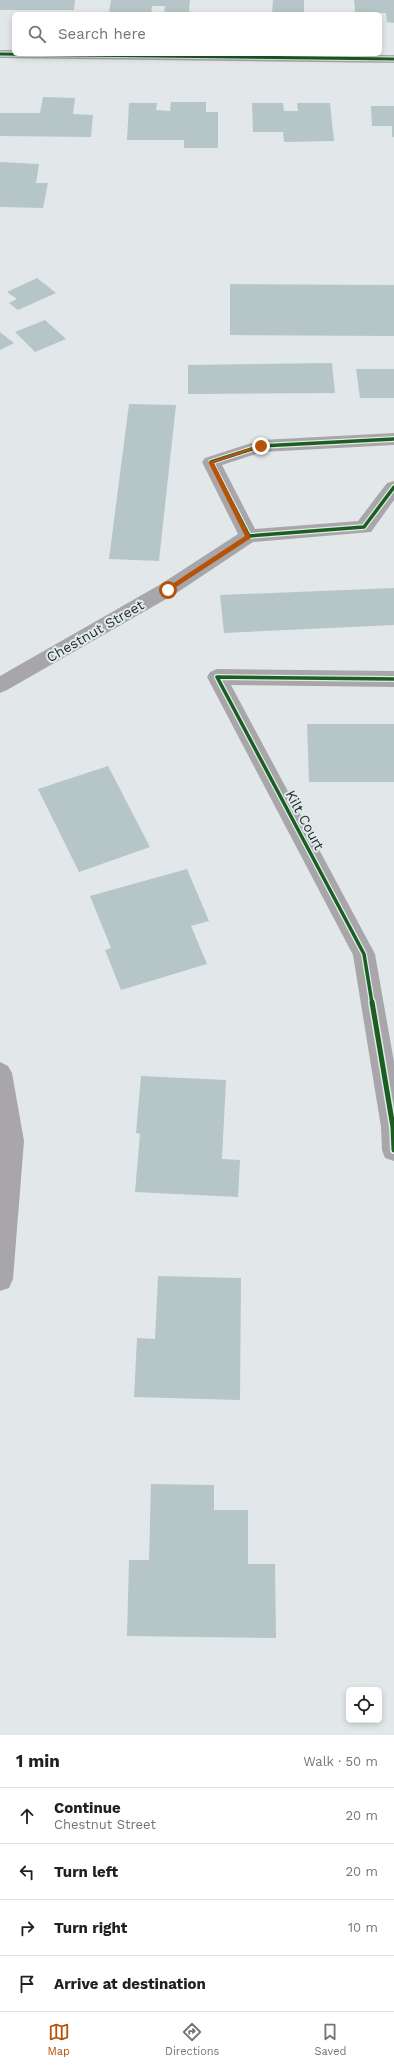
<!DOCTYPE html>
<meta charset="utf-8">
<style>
body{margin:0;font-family:"Work Sans",sans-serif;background:#f2f2f2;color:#202124}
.controls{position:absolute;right:12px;bottom:12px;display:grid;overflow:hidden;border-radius:6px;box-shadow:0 2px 6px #0003}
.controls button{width:36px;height:36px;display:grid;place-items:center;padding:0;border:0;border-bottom:1px solid #e0e0e0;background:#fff;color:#202124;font:20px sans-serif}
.stop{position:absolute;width:12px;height:12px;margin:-9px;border:3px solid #b45309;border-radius:50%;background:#fff}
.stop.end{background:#b45309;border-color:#fff;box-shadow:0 1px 4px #0008}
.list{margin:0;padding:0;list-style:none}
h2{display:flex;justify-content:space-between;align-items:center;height:52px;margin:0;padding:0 16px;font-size:17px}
h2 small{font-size:13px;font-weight:400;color:#757577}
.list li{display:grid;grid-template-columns:26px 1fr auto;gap:12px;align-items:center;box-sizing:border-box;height:56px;padding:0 16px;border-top:1px solid #e0e0e0}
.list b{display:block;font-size:15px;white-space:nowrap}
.list p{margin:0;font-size:13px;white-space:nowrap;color:#757577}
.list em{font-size:13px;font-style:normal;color:#757577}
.icon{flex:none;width:22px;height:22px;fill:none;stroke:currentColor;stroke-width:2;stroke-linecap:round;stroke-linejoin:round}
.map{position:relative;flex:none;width:394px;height:1735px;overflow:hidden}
.search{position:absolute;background:#fff;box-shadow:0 2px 6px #0003;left:12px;right:12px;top:12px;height:44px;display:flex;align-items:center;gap:10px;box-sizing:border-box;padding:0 14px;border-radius:6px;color:#757577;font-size:15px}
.sheet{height:276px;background:#fff}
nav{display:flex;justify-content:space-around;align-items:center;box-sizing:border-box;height:56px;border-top:1px solid #e0e0e0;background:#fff;font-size:11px;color:#757577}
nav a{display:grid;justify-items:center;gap:2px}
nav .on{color:#b45309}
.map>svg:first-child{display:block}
</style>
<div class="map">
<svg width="394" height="1735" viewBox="0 0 394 1735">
<rect width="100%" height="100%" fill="#e2e8e9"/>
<g fill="#b6c5c7">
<path d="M0,0H75L74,10H0Z"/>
<path d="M111,0H190L189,13H164L165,6H152L151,14L109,13Z"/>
<path d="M273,0H304V14H272Z"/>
<path d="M354,0H394V23L387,22L386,13L355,12Z"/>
<path d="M43,97L75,98L73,114L93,115L91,137L0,136V113H40Z"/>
<path d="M171,102H206V112H218V148H184V140H127L129,103H157L156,110L170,111Z"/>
<path d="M252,103H283L284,111H298L297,103H330L334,141L284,142L283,132H253Z"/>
<path d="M371,106H394V137H392V126H372Z"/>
<path d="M0,162L39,164L36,183H48L43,208L0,207Z"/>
<path d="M37,278L56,293L18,310L9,303L17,299L7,292Z"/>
<path d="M230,284L394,285V336L230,335Z"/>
<path d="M45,320L66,339L35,352L15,332Z"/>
<path d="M0,332L14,343L0,350Z"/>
<path d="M332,363L335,393L188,394V365Z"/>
<path d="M356,369H394V398H360Z"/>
<path d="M129,404L176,405L159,561L109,559Z"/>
<path d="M394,588V625L224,633L220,595Z"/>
<path d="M307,724H394V782H309Z"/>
<path d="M108,766L150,847L79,872L38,789Z"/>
<path d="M187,869L209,921L191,926L207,964L121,990L105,950L111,948L90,896Z"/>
<path d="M141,1076L226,1080L222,1159L240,1160L238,1197L135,1192L140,1134L136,1133Z"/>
<path d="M158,1276L241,1278L240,1400L134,1397L137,1338L155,1339Z"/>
<path d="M151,1484L214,1485V1510H248V1564H275L276,1638L127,1636L129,1560H149Z"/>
</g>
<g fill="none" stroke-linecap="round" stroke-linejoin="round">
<g fill="#a9a6a9" fill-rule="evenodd">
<path d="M0,50H14V54L394,55V63L0,58Z"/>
<path d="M394,433V445L262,452L222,465L255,529L358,521L387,483L394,481V500L371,532L253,542L175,594L7,690L0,693V676L161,584L238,534L202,462L205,458L261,440Z"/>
<path d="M217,669L394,671V687L231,685L375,954L394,1062V1161L385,1158L382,1150L381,1127L353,955L207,677L210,672Z"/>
<path d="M0,1062L8,1066L12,1073L24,1141L13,1279L9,1288L0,1291Z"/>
</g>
<g stroke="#dfeaec" stroke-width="5">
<path id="cycleway-far2" d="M0,54L394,59"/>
</g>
<g stroke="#dfeaec" stroke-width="6">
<g id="cycleway-far1">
<path d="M394,439L261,446L211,462L249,536L364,527L394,487"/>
<path d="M372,1003L364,954L217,677L394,679"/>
</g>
</g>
<g stroke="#dfeaec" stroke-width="8">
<path id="cycleway" d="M372,1002L393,1127L394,1150"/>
</g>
<use href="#cycleway-far2" stroke="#1b5e20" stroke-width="3"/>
<use href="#cycleway-far1" stroke="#1b5e20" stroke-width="3.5"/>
<use href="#cycleway" stroke="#1b5e20" stroke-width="5"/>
</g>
<path fill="#b45309" d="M259,445L263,446L214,463L251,538L170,591H166V588L245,536L208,462Z"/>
<g text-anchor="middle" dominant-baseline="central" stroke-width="4" stroke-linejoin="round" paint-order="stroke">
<g font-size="14" fill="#262b2b" stroke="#dfeaec">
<text transform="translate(95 631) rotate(-30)">Chestnut Street</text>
<text transform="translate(305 820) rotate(62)">Kilt Court</text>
</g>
</g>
</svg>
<div class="controls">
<button><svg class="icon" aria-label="locate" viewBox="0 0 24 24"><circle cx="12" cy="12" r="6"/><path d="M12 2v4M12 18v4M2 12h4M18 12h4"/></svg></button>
</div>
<div class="stop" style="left:168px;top:590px"></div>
<div class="stop end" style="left:261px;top:446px"></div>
<div class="search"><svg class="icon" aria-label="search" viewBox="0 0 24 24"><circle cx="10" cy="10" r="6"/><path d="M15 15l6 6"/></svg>Search here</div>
</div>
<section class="sheet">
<h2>1 min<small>Walk · 50 m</small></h2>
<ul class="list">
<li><svg class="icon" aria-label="ahead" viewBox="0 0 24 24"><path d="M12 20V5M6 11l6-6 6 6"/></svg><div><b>Continue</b><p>Chestnut Street</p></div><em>20 m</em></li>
<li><svg class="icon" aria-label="left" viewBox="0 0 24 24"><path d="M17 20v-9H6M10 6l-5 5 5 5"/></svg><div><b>Turn left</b></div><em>20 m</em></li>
<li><svg class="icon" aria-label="right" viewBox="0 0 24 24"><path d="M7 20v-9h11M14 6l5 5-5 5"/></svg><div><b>Turn right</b></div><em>10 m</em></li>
<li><svg class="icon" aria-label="arrive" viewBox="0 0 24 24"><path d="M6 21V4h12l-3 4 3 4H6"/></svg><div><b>Arrive at destination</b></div></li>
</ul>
</section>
<nav>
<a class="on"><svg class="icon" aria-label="map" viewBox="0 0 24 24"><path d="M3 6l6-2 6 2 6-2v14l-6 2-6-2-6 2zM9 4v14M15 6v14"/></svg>Map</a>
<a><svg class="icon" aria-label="directions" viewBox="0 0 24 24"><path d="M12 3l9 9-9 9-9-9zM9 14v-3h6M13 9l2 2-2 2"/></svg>Directions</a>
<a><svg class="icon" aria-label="saved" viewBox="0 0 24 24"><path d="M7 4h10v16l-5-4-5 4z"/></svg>Saved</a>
</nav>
